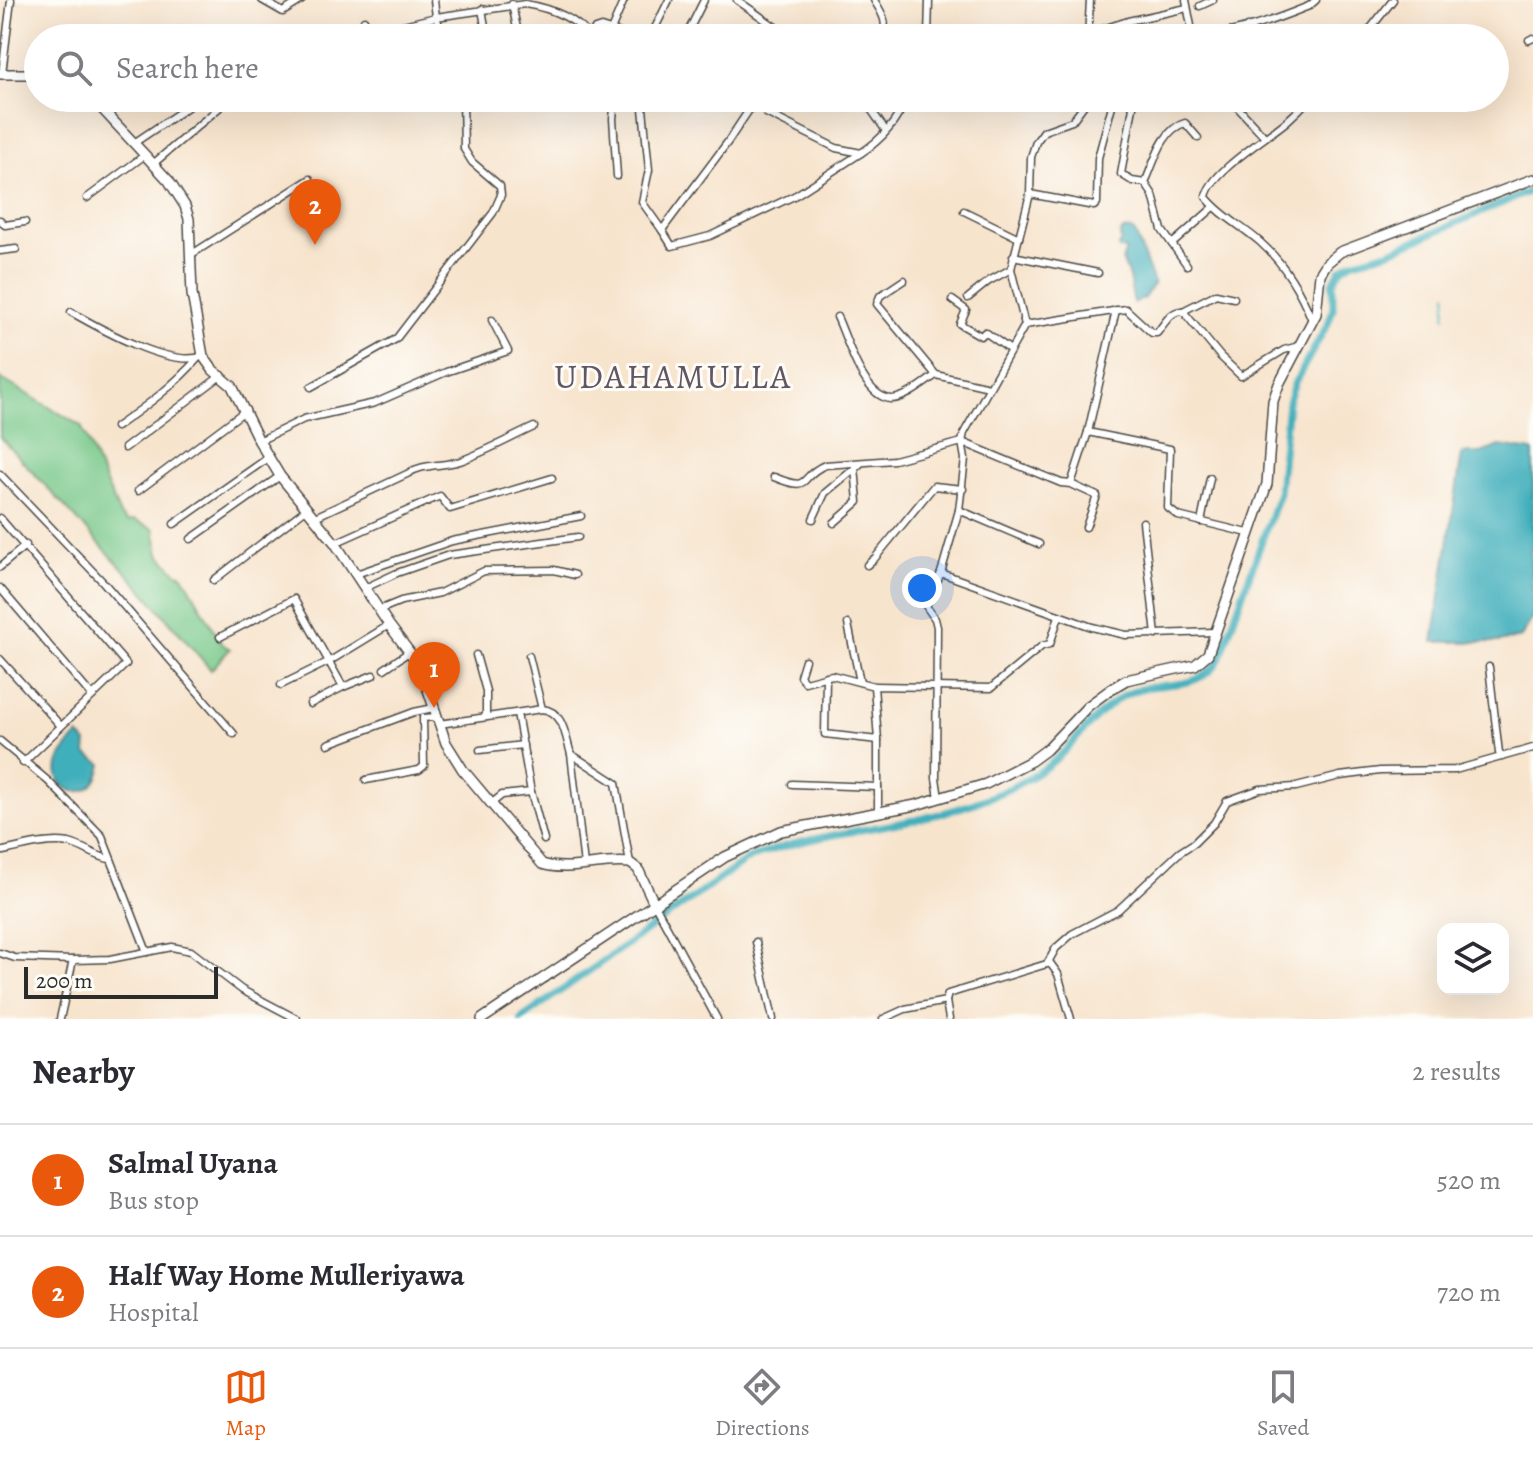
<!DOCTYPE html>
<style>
body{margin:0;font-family:Alegreya,serif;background:#f7f7f7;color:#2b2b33}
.controls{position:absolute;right:24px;bottom:24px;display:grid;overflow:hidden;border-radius:16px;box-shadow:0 8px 32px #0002}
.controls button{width:72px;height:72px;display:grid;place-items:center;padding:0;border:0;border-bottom:2px solid #e1e1e2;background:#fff;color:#2b2b33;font:40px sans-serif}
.scale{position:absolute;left:24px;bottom:20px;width:194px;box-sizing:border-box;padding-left:8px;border:4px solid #2b2b2b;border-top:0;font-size:22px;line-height:28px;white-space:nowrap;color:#2b2b2b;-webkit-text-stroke:6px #fdfcf7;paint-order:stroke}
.you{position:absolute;left:922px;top:588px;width:28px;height:28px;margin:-20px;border:6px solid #fff;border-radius:50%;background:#1a73e8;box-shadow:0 0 0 12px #1a73e833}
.badge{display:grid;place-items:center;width:52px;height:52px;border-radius:50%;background:#ea580c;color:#fff;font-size:26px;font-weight:700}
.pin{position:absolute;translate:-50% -66px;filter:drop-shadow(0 2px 4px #0008)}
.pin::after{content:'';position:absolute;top:42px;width:28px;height:24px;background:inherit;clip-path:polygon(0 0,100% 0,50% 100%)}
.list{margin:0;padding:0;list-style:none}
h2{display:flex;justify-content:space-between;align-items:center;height:104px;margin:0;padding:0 32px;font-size:34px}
h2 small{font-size:26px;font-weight:400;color:#7c7c81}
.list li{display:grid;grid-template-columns:52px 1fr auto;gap:24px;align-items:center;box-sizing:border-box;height:112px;padding:0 32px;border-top:2px solid #e1e1e2}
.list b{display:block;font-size:30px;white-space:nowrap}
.list p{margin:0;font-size:26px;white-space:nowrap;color:#7c7c81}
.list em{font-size:26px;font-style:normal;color:#7c7c81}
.icon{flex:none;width:44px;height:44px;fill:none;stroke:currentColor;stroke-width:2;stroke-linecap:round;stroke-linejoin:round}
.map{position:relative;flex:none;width:1533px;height:1019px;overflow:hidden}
.search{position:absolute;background:#fff;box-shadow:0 8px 32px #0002;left:24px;right:24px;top:24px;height:88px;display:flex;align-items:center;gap:20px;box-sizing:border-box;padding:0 28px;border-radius:44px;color:#7c7c81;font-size:30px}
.sheet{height:328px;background:#fff}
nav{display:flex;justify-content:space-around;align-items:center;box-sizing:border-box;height:112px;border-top:2px solid #e1e1e2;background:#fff;font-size:22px;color:#7c7c81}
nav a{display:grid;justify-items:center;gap:4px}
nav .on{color:#ea580c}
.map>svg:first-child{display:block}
</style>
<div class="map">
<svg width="1533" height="1019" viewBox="0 0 1533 1019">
<rect width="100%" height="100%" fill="#fdfcf7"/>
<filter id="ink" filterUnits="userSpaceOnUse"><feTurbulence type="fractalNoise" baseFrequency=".0125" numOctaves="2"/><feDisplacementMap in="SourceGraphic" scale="16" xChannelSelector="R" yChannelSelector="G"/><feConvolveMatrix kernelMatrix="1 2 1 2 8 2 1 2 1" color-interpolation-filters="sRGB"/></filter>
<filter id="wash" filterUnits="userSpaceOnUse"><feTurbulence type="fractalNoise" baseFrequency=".006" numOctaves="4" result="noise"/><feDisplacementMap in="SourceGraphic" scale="32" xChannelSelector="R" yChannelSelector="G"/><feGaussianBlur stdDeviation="1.8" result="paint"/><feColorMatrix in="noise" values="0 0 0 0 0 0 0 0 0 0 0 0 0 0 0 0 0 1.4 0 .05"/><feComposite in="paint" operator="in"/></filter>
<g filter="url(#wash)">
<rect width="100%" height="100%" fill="#f7e4cd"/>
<path fill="#77c889" stroke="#517a5a" stroke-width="2" d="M0,378L81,426L120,515L127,522L134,520L154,529L159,554L176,572L183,575L222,644L230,649L211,670L140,587L0,437Z"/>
<g fill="#40afbc" stroke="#366d74" stroke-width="2">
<path d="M1123,230H1131L1135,233L1154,283L1144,298L1134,304L1129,277L1122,260L1126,249H1119L1118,245L1121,242L1120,235Z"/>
<path d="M1500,446L1533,451V544L1531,550L1533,617L1521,637L1499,642H1433L1462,453H1481Z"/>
<path d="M78,735L87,743L86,754L102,764C95,808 48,793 59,761C62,752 72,743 78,735Z"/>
</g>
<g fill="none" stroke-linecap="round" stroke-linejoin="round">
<path stroke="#40afbc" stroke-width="2" d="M1445,317L1447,293"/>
<path stroke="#40afbc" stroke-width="7" d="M521,1019L748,859C824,828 909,830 985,799C1005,792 1040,774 1055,760C1079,739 1098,709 1127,694C1158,678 1200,695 1220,658L1279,493L1288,402L1295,382L1328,324L1333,309V283L1340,270L1352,262L1391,251L1533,190"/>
</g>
</g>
<g filter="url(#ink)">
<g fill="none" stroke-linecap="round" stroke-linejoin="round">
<g stroke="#4a4743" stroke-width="9">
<g id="street">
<path d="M262,0L283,12L302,0"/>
<path d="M737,0L791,38"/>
<path d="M874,0C882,13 889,23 882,38"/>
<path d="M1186,0L1192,31L1197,36C1235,35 1274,20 1309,6L1316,0"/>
<path d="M512,4L519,38"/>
<path d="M1200,6L1213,0"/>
<path d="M482,9L487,38"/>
<path d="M364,20L370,33L436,17L434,0"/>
<path d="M1247,27L1258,38"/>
<path d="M612,28L624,0"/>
<path d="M1087,34L1128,21L1187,8"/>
<path d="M591,37L595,29L601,27L636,38"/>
<path d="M444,38L436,17L525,4C550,8 576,18 591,38"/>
<path d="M650,38L669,0"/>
<path d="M685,38L704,0"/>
<path d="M928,38L929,0"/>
<path d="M1088,38L1090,0"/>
<path d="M1363,38L1393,0"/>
<path d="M1529,40L1533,38"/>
<path d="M2,74L11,0"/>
<path d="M615,98L613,119L617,176"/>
<path d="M642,98L649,170L642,202L662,230"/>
<path d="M737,98L751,107L727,143L662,230L672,246L710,236L796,195L861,153"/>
<path d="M775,98L766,113L836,148L861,153C881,140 898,121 906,98"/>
<path d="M863,98L886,131"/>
<path d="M1128,98L1133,107L1121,174L1132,181L1145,183L1153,195L1162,230L1187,265"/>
<path d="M1229,98L1265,137"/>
<path d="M1310,98C1303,106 1295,114 1287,121C1267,138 1210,172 1206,197C1221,216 1242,226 1260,242C1285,264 1300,290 1312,320"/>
<path d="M134,143L192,104"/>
<path d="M153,164L220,107"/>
<path d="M1145,183C1154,163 1162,129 1185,123L1198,138"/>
<path d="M1030,194L1094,206L1097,203L1098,158L1114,98"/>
<path d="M87,198L145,155"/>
<path d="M964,211L1019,238"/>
<path d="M0,220L5,225L25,222"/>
<path d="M1172,244L1214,207"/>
<path d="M0,251L16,249"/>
<path d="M192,254L310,179"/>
<path d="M1013,256L1098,273"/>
<path d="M904,280L880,296L877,304L936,375L989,387"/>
<path d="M968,298L989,281L1011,269"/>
<path d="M952,300L966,310L960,324L981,336L985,332L1009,349"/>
<path d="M1183,311L1216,294L1234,298"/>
<path d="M71,312C99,328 171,369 203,356"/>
<path d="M837,317C847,337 862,397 891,399C906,399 924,383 936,375"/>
<path d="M1025,325L1126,309L1152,333H1157C1164,324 1171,310 1183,311L1220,356L1241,376L1284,350L1299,346"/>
<path d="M311,387L396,339L493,213L501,195L500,186L472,162L464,149L463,98"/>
<path d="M116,427C146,406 174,386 198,358"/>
<path d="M1088,432L1170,449L1168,508L1178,516L1248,533"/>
<path d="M259,441L304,419L375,403L446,372L508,351L492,320"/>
<path d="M125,448L222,375"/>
<path d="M0,474L104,583L234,734"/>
<path d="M774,477C813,493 797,477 825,465L894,460L962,442L1061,483L1071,484L1088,432L1116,310"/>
<path d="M1071,484L1097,496L1086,527"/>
<path d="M138,491L246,410"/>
<path d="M959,510L1039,544"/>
<path d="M315,517L407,474C423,463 441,467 460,461C485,452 510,438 534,427"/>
<path d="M0,518L126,664L23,763"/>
<path d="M813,519L825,493L860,464"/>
<path d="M1143,522L1156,635"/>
<path d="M1201,522L1210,478"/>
<path d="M834,523L858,502L855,467"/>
<path d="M174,524L268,458"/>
<path d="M191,539L280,476"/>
<path d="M335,543L440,496L450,509L552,478"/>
<path d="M867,565L875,558L934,486L963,489"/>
<path d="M0,567L26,545"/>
<path d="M941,573L1092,627L1126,635L1214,632"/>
<path d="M356,574L452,541L581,516"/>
<path d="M214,580L306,509"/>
<path d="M0,588L92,696"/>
<path d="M365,588L397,573L449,555L578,537"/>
<path d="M379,610L401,601L440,593L484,571L554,570L575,575"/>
<path d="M848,624L860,682"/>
<path d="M220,637L294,599L343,687L310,704"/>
<path d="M476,655L486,691V717"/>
<path d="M529,656L542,709"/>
<path d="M0,659L60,725"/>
<path d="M805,660L800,676L805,682L832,675L874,686"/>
<path d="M1489,667L1499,753L1502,757"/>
<path d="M384,669L409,652"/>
<path d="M826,676L825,734L878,740"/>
<path d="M281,685L330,661L389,625"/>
<path d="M343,687L373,675"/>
<path d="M517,713L531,792L544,840"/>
<path d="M439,724L542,709C564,711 565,736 571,754L616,783L630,863"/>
<path d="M0,741L48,781L102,836L147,952"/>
<path d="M328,744L414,712L434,708"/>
<path d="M480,750L523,745"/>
<path d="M571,754L584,865"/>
<path d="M366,780L419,770L424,766L423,718L436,717"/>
<path d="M792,784L878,787"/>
<path d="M939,798L936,778L937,627L935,619L926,606L941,573L959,510L965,459L962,442L964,433L1025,325L1011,269L1030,194L1031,157L1036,142L1044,131L1072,121L1089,98"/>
<path d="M492,803L502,795L531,792"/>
<path d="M878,813V740L874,686L991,688L1042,646L1050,644L1059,616"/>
<path d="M0,852C21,847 49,839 69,843C85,847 96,857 110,859"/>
<path d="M654,903L717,1019"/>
<path d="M756,942L773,1019"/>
<path d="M0,953L15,958L73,960L110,959L172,947L191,951L242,990L297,1019"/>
<path d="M1047,964L1056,948L1072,934L1118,910L1180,852L1194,843L1214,823L1227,801L1260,789L1296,787L1340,776L1380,771L1455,770L1533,748"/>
<path d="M946,1001L948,994L1050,963L1058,974L1071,1019"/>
<path d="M60,1019L73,960"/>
<path d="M883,1019L905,1009L946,1001L949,1019"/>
</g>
</g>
<g stroke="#4a4743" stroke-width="12">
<g id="secondary">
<path d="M0,74H38"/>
<path d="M92,98L169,181L185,206L189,219L192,294L203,356L213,370L232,386L259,441L280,476L335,543L389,625L420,666L446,743L463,770L542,864C570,873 602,859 630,863L638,869L654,903"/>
<path d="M482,1019L725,857L781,831L916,805L986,784L1031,761L1046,750L1088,706L1111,689L1126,680L1195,665L1208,654L1267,484L1273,401L1279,384L1316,314L1320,274L1327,263L1340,252L1533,179"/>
</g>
</g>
<use href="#street" stroke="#fff" stroke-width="6"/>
<use href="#secondary" stroke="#fff" stroke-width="9"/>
</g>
</g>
<g text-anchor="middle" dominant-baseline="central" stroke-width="6" stroke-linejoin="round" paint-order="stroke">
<g font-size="34" letter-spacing="2" fill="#625665" stroke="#fdfcf7">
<text x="673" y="376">UDAHAMULLA</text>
</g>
</g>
</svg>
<div class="controls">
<button><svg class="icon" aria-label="layers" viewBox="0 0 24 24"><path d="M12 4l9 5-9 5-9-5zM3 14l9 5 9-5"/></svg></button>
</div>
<div class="scale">200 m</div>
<div class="you"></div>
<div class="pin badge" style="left:434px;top:708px">1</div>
<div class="pin badge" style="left:315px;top:245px">2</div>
<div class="search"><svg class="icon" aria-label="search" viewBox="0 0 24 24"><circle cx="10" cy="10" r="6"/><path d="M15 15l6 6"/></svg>Search here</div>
</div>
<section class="sheet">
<h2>Nearby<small>2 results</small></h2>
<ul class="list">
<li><span class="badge">1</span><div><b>Salmal Uyana</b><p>Bus stop</p></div><em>520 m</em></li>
<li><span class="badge">2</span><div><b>Half Way Home Mulleriyawa</b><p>Hospital</p></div><em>720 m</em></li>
</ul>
</section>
<nav>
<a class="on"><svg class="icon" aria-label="map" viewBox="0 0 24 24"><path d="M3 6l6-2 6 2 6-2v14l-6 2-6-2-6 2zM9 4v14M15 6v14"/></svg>Map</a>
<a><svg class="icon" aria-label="directions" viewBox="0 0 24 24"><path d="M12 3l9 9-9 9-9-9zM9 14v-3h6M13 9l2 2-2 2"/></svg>Directions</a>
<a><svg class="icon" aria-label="saved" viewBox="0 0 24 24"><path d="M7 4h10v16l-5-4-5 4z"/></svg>Saved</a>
</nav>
